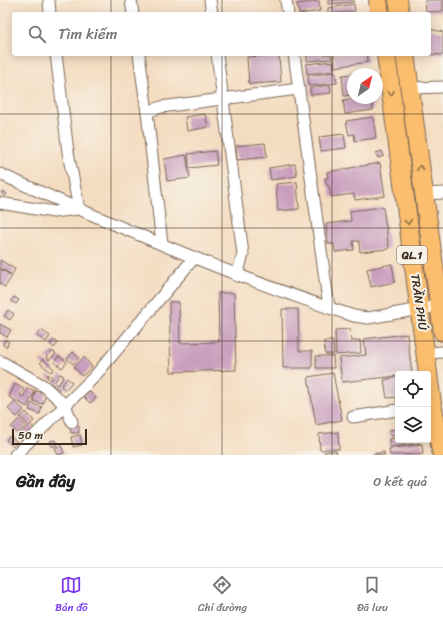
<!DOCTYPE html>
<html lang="vi">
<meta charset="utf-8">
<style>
body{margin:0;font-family:Sriracha,sans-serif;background:#f6f6f6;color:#202124}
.controls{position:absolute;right:12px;bottom:12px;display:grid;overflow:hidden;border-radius:4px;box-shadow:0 2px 10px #0003}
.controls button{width:36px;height:36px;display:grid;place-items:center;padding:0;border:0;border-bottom:1px solid #e0e0e0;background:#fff;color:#202124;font:20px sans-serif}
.compass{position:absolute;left:347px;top:68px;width:36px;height:36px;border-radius:50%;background:#fff;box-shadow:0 2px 10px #0003;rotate:35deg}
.scale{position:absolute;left:12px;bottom:10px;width:75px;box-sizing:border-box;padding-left:4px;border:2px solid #3b2a1e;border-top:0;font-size:11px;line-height:14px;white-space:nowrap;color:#3b2a1e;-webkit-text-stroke:3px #f7f3e8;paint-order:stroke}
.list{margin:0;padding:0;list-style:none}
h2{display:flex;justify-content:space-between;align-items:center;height:52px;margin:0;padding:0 16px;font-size:17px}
h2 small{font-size:13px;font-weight:400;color:#757577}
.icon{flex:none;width:22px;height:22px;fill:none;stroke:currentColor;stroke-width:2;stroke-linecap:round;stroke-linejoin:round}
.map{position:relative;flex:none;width:443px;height:455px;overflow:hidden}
.search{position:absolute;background:#fff;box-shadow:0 2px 10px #0003;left:12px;right:12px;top:12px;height:44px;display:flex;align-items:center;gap:10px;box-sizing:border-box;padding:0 14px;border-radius:4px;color:#757577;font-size:15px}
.sheet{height:112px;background:#fff}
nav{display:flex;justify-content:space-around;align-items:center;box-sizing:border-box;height:56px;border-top:1px solid #e0e0e0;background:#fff;font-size:11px;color:#757577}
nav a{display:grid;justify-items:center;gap:2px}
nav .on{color:#7c3aed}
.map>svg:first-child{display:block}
</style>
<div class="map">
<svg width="443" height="455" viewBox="0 0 443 455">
<rect width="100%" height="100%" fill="#f7f3e8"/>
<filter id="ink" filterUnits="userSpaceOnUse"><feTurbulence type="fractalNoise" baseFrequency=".025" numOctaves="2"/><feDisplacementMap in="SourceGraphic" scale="8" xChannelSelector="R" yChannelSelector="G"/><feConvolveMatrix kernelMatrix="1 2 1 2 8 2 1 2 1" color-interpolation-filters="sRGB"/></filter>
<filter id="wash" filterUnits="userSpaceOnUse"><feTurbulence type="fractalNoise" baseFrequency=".012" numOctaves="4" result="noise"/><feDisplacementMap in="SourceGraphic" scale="16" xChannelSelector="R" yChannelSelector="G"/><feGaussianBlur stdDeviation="0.9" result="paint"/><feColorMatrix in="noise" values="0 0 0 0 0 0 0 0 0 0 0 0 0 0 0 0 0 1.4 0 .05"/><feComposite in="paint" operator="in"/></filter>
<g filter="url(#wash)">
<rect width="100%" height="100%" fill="#f4dcc0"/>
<g id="blocks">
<g fill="#c99dbd">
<path d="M328,0H354V2L328,4Z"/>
<path d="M425,0H443V11L426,12Z"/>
<path d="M319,1L320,11L299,14L297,4Z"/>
<path d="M354,4L355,11L328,14V8Z"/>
<path d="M429,29L443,32V55L429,54Z"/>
<path d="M307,54H331L332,59L307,61Z"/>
<path d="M334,54H367L368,62L335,67Z"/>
<path d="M279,55L281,82L249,84L247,57Z"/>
<path d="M333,61L334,71L307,74L306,64Z"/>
<path d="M335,72L337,83L309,86L308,76Z"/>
<path d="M353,74V95L344,96L342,75Z"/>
<path d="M330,85L331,93L311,95L310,88Z"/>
<path d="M359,98H372L373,110L345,114L343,100Z"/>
<path d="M205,114L208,127L187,131L185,117Z"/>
<path d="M373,117L376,138L355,141L354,134L349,135L346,121Z"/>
<path d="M344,134L346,148L321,151L319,137Z"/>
<path d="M265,143L267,157L237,160L236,146Z"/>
<path d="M215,151L217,165L189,168L188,154Z"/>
<path d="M382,151L384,156L378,158L376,153Z"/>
<path d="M186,155L190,178L167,181L164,159Z"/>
<path d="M380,163L385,196L355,200L354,194L331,197L329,186H327L325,178H328L327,172Z"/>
<path d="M295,164L297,176L271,180L269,168Z"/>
<path d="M297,182L299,209L278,211L276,184Z"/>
<path d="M3,191L7,194L5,196L1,193Z"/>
<path d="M383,207L389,249L360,252L359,241H353L354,250L335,252L334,244H328L326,224L351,221L350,211Z"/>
<path d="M0,260L15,269L12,275L0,268Z"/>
<path d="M392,264L395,282L371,287L367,269Z"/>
<path d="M0,269L12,276L5,287L0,284Z"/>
<path d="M218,293H234L236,370L171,372L169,302H179L180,343L219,342Z"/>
<path d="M14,297L19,300L16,304L11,301Z"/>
<path d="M282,309H298L299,351H312V368H283Z"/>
<path d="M8,310L14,314L10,320L4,316Z"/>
<path d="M0,324L11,330L7,337L0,333Z"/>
<path d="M350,329L351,341L360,340L361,353L336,355L335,330Z"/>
<path d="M41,330L50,336L46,342L37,336Z"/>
<path d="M407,334L412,374H398V376L342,382L339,358L366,355L364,339Z"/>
<path d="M5,340L9,342L6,347L3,345Z"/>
<path d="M54,340L58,343L54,348L50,344Z"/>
<path d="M324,341H333L334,354H325Z"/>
<path d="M53,351L56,354L49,360L46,357Z"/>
<path d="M73,352L79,358L73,364L67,359Z"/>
<path d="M59,356L67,362L62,368L54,362Z"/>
<path d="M316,356H333L334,368H316Z"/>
<path d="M84,357L92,367L82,376L74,367Z"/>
<path d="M43,359L54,369L51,372L40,363Z"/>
<path d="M333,373L342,420L316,425L308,377Z"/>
<path d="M48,374L53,378L51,380L47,377Z"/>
<path d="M60,374L64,376L58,385L54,383Z"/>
<path d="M398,377V404H397L396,397L387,398L384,380Z"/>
<path d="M67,378L72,382L65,390L61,386Z"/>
<path d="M50,383L59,389L57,392L48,386Z"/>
<path d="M15,384L24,389L20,395L23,397L28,388L35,391L27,407L9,397Z"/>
<path d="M35,391L46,393L43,404L33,401Z"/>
<path d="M89,391L96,398L90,403L83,396Z"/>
<path d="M15,402L24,410L17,417L8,409Z"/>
<path d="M31,403L42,407L40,414L29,410Z"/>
<path d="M26,412L34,421L30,424L37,432L25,443L18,436L29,426L20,417Z"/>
<path d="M19,419L26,426L18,433L11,427Z"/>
<path d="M79,426V433H71L70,427Z"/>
<path d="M398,429V435L390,436L389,430Z"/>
<path d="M338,432L339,449L320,450L319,434Z"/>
<path d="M80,435L82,445L73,447L71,437Z"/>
<path d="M10,436L17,442L13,446L6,440Z"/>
<path d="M398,437V440H419L420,443L390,447L389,439Z"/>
<path d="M55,440L57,445L52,447L50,441Z"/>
<path d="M422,444L423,454L390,455L389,449Z"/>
<path d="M61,445L64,453L58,455L55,448Z"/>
<path d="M336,451L337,455H325L324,452Z"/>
<path d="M384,452L385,455H373V454Z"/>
</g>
</g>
</g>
<g filter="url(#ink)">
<use href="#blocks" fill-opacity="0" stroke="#7c6857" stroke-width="1"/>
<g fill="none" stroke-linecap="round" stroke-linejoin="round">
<g stroke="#7c6857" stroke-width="13">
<g id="minor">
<path d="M49,0L50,14"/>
<path d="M131,0L133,14"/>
<path d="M210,0L212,14"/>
<path d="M286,0L288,14"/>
<path d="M139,54L147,112L162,244"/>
<path d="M217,54L243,254L237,276"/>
<path d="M294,54L329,308"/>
<path d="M409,88L443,87"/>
<path d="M147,112L161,107L298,89"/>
<path d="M0,174C116,226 233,277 354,316L368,318L439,306"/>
<path d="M424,194L443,193"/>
<path d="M0,203L54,212L79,209L68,152L56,54"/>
<path d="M426,353L443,352"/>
<path d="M0,361L44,386L65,405L72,422"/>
<path d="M353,417L398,410"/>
<path d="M15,455L94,377L194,258"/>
</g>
</g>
<g stroke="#7c6857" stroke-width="20">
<g id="primary">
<path d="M378,0L380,14"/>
<path d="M398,0L400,14"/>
<path d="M386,54L432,404L442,455"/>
<path d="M405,54L443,332"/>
</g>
</g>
<use href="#minor" stroke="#fff" stroke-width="11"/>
<use href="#primary" stroke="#fbbe6e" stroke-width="18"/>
</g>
<defs><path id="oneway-chevron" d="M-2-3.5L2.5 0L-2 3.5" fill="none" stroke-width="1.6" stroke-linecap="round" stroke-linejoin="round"/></defs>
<g stroke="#916d42">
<use href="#oneway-chevron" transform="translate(391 93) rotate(83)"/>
<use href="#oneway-chevron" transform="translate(420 168) rotate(-98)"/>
<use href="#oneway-chevron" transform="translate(408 222) rotate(82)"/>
</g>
</g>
<path fill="none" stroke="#3b2a1e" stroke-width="1" stroke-opacity="0.55" d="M111,0V14M222,0V14M332,0V14M111,54V455M222,54V455M332,54V455M0,114H443M0,228H443M0,341H443"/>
<g text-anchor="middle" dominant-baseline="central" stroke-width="4" stroke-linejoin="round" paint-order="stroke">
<rect fill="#f7f3e8" stroke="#73665b" stroke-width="1" x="397" y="246" width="30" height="18" rx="3"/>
<g font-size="11" font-weight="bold" fill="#3b2a1e">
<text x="412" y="255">QL.1</text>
</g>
<g font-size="12" fill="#3b2a1e" stroke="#f7f3e8">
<text transform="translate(419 302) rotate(82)">TRẦN PHÚ</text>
</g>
</g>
</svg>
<div class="controls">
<button><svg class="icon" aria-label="locate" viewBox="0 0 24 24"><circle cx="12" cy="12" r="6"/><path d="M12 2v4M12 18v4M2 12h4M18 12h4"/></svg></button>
<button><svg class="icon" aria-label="layers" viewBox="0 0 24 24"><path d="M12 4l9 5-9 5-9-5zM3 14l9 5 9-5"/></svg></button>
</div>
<svg class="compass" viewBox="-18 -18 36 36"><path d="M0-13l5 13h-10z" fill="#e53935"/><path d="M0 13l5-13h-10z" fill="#757577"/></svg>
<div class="scale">50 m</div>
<div class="search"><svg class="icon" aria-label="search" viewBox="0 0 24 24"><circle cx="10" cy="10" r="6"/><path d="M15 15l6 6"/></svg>Tìm kiếm</div>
</div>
<section class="sheet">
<h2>Gần đây<small>0 kết quả</small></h2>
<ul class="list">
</ul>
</section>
<nav>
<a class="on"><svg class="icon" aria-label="map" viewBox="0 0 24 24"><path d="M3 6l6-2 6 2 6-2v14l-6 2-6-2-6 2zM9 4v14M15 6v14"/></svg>Bản đồ</a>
<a><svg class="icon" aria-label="directions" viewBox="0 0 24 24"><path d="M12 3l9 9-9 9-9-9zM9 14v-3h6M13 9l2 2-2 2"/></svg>Chỉ đường</a>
<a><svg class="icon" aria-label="saved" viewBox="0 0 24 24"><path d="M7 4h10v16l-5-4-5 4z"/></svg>Đã lưu</a>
</nav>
